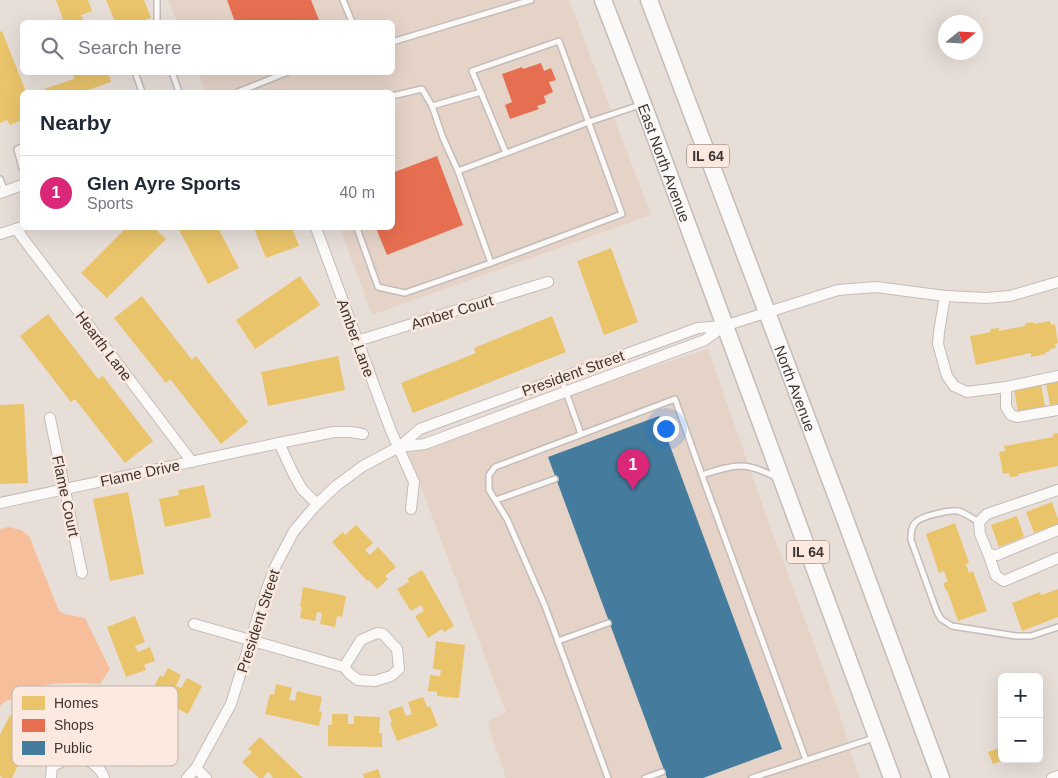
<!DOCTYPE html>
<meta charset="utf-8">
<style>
body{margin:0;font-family:Helvetica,sans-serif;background:#f2f2f3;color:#1f2937}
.controls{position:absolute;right:15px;bottom:15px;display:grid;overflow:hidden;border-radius:8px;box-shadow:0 5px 20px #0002}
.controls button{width:45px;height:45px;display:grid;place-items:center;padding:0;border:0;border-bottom:1px solid #e0e1e3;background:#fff;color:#1f2937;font:25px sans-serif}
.compass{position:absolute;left:938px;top:15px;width:45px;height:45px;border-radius:50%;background:#fff;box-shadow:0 5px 20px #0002;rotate:72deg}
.you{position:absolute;left:665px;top:428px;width:18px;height:18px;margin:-12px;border:4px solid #fff;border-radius:50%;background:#1a73e8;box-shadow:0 0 0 8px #1a73e833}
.badge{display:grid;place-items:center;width:32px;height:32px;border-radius:50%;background:#db2777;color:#fff;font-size:16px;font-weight:700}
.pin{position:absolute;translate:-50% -41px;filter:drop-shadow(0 1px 2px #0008)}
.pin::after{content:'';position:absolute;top:26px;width:18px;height:15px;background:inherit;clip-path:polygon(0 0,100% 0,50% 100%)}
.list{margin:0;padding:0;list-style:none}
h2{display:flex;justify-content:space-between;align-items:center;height:65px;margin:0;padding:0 20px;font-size:21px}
h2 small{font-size:16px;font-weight:400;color:#747a83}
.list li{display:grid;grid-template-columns:32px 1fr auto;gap:15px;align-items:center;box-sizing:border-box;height:75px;padding:0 20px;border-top:1px solid #e0e1e3}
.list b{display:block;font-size:19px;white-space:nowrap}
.list p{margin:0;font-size:16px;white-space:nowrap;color:#747a83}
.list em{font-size:16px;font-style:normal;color:#747a83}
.icon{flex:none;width:28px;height:28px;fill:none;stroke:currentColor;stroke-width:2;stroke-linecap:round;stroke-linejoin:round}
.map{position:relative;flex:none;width:1058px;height:778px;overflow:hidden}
.search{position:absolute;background:#fff;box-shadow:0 5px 20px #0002;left:20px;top:20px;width:375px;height:55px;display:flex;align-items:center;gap:12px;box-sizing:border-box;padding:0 18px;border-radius:8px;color:#747a83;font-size:19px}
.panel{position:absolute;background:#fff;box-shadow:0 5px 20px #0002;left:20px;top:90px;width:375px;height:140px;border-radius:8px}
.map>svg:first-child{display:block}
</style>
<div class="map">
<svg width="1058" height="778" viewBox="0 0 1058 778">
<rect width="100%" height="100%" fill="#e8ded8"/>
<g fill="#e5d3c8">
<path d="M168,0H569L651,215L372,315L340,228H392V92H206L198,73L392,72V22H177Z"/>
<path d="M708,349L766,515L837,706L859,778H506L487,722L506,712L407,450L573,392Z"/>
</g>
<path fill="#f7be9c" d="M8,527L21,530L29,536L59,611L65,614L85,618L110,669L100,684C84,683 62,682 45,685C35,686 29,693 21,696C14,699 4,700 0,706V529Z"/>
<g fill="#e9c46a">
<path d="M56,0H88L92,11L81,15L84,22H55L63,19Z"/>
<path d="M106,0H144L151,18L139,22H125L124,21L115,22Z"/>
<path d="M2,31L26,92H22V120L10,125L7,120L0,123V32Z"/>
<path d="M72,72H108L111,82L82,92H45L44,89L74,79Z"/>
<path d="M126,228H154L166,239L107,298L81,273Z"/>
<path d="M178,228H218L239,268L208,284Z"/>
<path d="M254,228H292L299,246L266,258Z"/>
<path d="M611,248L638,322L604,335L577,261Z"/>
<path d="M300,276L320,305L255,349L236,320Z"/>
<path d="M142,296L192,360L196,356L248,422L221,444L170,379L166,383L114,318Z"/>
<path d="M48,314L98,379L103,376L153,441L125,463L75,399L71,402L20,336Z"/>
<path d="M552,316L566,352L413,413L401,383L476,353L474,348Z"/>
<path d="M1050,321L1051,325L1055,324L1058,343L1055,344L1056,348L1050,349V351L1046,352V354L1031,357V353L976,365L970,336L991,332L990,329L999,328V331L1025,326V323L1033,322L1034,324Z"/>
<path d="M338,356L345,390L268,406L261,372Z"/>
<path d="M1058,381V404L1050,405L1046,383Z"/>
<path d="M1041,384L1045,407L1018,411L1014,389Z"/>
<path d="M24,404L28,483L0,484V405Z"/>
<path d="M1058,433V466L1018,474L1019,476L1010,477L1009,473L1003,474L999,452L1005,451L1004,446L1053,437V434Z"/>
<path d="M204,485L211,517L165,527L159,499L179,495L178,490Z"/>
<path d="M128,492L144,574L110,581L93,499Z"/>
<path d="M1052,502L1058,519V525L1034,533L1026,512Z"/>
<path d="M1017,516L1024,537L999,547L991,525Z"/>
<path d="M955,523L969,563L966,564L969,573L973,571L987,611L958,621L947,590L946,591L943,583L948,582L944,571L939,573L926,534Z"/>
<path d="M356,525L373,543L365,550L370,555L378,547L396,567L385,576L388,579L377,589L369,580L367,581L332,542L343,532L345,535Z"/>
<path d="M422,570L454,626L444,632L442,629L428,638L415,616L424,611L421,605L411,611L397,589L409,582L408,578Z"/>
<path d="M303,587L346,596L342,617L337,616L335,627L320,624L322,613L317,612L315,621L300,618L302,607H300Z"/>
<path d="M1058,589V617L1022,631L1012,603L1040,592L1041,595Z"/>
<path d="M135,616L145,642L135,646L138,652L150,647L155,661L144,665L146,670L126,677L107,627Z"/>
<path d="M436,641L465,645L459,698L437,696V692L428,691L430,675L440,676L441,670L433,669Z"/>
<path d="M168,668L181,675L176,686L181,688L187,678L202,686L188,714L150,695L160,675L163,677Z"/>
<path d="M276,684L292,688L289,700L295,701L297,691L322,697L319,711L322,712L319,726L265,714L270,694L274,695Z"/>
<path d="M423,697L427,707L430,706L438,726L397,741L390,723L392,722L388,711L402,706L406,716L412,714L408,702Z"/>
<path d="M133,708L167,751L156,759L154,757L142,767L126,747L133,741L130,736L121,744L111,732L120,725L117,721Z"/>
<path d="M332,714H348V724H354V716L380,717L379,733H382V747L328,746V725H332Z"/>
<path d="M10,715L36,728L24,751L15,747L11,754L21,759L12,778H3L0,776V735Z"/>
<path d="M260,737L303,778H271L273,777L268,772L263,778H259L242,762L252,752L248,749Z"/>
<path d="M1002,747V759H1006L993,764L988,752Z"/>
<path d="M378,769L381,778H364L363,774Z"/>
</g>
<g fill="#e76f51">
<path d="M227,0H311L319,20L313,22H235Z"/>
<path d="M541,63L544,71L551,68L556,80L549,82L553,92L544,96L546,103L537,106L539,109L510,119L505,105L512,102L502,74L522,67L523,69Z"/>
<path d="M437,156L463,225L387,255L376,228H392V173Z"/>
</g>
<path fill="#457b9d" d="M659,416L782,749L703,778H667L548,457Z"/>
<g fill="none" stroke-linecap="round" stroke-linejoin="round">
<g stroke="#c4bcb8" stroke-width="8">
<g id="service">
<path d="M343,0L352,22"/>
<path d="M157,22V0"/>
<path d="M392,42L531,0"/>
<path d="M135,72L142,92"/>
<path d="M172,72L179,92"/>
<path d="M238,92L288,72"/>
<path d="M392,96L422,89L432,106L443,138L458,171L491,263"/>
<path d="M432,106L481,92"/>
<path d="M22,147L17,149L22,168"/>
<path d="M458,171L589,122L640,105"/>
<path d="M0,179L5,191"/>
<path d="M357,228L378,287L405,293L491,263L622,214L559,41L472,71L506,153"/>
<path d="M561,378L581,434"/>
<path d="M702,475C735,464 746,461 777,478"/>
<path d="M496,500L555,479"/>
<path d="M979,522C972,518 965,513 958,511C949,510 922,516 916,522C911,526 911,534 911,540L937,612L941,619L952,626L1016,636H1031L1058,627"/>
<path d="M558,641L608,623"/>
<path d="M608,778L545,606L507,519L489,490V475L495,467L675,399L704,481L806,760"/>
<path d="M645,778L662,772"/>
<path d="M752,778L874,738"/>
</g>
</g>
<g stroke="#c4bcb8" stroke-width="12">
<g id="minor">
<path d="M0,193L22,185"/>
<path d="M316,228L391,431L414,482L411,509"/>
<path d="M16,229L192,462"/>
<path d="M0,234L22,227"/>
<path d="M945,296L939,332L938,344L947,376L954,386L967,392L1006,387L1058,376"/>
<path d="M357,341L548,282"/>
<path d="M1006,387V407L1011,415L1017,417L1058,410"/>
<path d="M50,418L82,573"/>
<path d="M279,443L334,432H351L363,434"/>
<path d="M399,447L425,444L705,340L724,326"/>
<path d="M1058,490L987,514L979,522L980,534L988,553L993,555H997L1058,530"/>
<path d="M0,503L279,443L293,473L302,489L317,504"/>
<path d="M988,553L996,576L1004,581L1058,558"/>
<path d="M194,624L344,667L350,674L358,680L375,681L391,676L399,669L397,649L383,634L377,633L361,640L344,667"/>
<path d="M196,768L206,778"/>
<path d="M51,778L52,767C60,762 70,756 79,757C89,759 102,769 104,778"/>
<path d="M187,778L196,768L231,704L262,603L275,567L294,531L317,504L336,486L363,466L399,447L420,429L698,328L724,326L838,290L876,287L945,296L986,298L1010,296L1058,282"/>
<path d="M1052,778L1058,776"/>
</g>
</g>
<g stroke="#c4bcb8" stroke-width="19">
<g id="primary">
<path id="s1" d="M603,0L643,104L892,778"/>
<path id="s2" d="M649,0L842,511L941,778"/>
</g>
</g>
<use href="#service" stroke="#fcfaf9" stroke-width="5"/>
<use href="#minor" stroke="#fcfaf9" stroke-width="10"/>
<use href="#primary" stroke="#fcfaf9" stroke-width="16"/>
</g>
<g text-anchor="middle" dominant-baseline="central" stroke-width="5" stroke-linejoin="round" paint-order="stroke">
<g fill="#fbe9df" stroke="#766c66" stroke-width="1">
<rect x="687" y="144.5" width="42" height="23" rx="4"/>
<rect x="787" y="540.5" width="42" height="23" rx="4"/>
</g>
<g font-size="14" font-weight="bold" fill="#3d3632">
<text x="708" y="156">IL 64</text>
<text x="808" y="552">IL 64</text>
</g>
<g font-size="15" fill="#3d3632" stroke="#fbe9df">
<text stroke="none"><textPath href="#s1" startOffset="174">East North Avenue</textPath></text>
<text transform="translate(452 312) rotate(-17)">Amber Court</text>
<text transform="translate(356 338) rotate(70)">Amber Lane</text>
<text transform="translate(104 346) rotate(53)">Hearth Lane</text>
<text transform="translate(573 373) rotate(-20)">President Street</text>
<text stroke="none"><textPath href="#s2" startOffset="415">North Avenue</textPath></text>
<text transform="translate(140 473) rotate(-12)">Flame Drive</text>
<text transform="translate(66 496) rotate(78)">Flame Court</text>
<text transform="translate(258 621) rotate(-72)">President Street</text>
</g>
</g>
<rect x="12" y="686" width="166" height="80" rx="8" fill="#fbe9df" stroke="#c2b3ab" stroke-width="1"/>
<rect x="22" y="696" width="23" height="14" fill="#e9c46a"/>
<rect x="22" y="719" width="23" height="13" fill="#e76f51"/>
<rect x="22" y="741" width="23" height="14" fill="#457b9d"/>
<g font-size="14" fill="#3d3632">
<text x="54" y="708">Homes</text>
<text x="54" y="730">Shops</text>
<text x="54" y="753">Public</text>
</g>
</svg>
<div class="controls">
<button>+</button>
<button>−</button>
</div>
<svg class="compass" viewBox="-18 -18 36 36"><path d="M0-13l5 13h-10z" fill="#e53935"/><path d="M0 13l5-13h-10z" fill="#747a83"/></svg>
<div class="you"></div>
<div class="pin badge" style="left:633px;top:490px">1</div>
<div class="search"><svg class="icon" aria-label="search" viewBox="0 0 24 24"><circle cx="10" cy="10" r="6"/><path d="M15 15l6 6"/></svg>Search here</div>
<section class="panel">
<h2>Nearby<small></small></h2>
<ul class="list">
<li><span class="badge">1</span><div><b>Glen Ayre Sports</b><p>Sports</p></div><em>40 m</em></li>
</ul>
</section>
</div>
